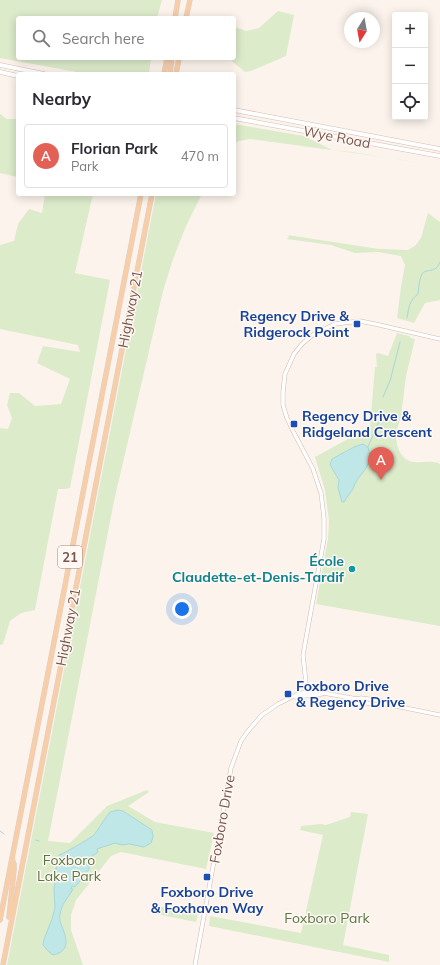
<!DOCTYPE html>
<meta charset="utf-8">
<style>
body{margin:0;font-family:Mulish,sans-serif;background:#f2f2f3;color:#2b2b33}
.controls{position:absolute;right:12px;top:12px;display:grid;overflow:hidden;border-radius:4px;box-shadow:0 2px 10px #0003}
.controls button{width:36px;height:36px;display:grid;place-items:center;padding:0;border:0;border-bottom:1px solid #e1e1e2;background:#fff;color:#2b2b33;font:20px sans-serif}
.compass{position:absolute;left:344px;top:12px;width:36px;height:36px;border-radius:50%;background:#fff;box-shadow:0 2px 10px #0003;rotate:191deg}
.you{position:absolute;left:182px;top:609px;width:14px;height:14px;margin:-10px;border:3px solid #fff;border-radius:50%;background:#1a73e8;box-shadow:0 0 0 6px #1a73e833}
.badge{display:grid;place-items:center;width:26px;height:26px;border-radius:50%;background:#e26056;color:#fff;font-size:13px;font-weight:700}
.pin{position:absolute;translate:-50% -33px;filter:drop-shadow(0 1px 2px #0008)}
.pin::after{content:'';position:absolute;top:21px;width:14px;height:12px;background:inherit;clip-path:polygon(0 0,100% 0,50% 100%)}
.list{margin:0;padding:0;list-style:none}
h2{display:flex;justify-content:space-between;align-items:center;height:52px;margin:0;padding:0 16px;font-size:17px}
h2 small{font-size:13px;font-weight:400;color:#7c7c81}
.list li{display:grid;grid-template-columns:26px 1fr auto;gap:12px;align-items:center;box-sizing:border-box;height:64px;margin:0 8px 8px;padding:0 8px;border:1px solid #e1e1e2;border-radius:4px}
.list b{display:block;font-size:15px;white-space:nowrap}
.list p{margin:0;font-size:13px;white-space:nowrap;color:#7c7c81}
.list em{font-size:13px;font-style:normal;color:#7c7c81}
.icon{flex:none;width:22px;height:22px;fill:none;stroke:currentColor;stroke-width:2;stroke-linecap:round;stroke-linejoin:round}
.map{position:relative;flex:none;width:440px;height:965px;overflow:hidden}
.search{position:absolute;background:#fff;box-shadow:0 2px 10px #0003;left:16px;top:16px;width:220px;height:44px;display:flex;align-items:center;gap:10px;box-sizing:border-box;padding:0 14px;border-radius:4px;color:#7c7c81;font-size:15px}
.panel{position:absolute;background:#fff;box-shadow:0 2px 10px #0003;left:16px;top:72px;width:220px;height:124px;border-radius:4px}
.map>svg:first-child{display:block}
</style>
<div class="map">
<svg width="440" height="965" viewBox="0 0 440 965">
<rect width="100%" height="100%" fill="#fcf4ec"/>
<g fill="#dcebca">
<path d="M0,0H162L157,18H18V58H151L149,73L151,74H88L0,58Z"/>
<path d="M278,11L294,15L286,56L251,71L245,72L228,58H234V27L246,31L259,28Z"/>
<path d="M0,114L7,119H18V177L0,173Z"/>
<path d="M234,124L304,136L332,150L352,152L397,159L440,167L398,159L250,139L239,141L234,143Z"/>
<path d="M45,194H93L75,273L110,280L70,488L65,489H58L35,610L21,613L10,621L3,644L0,645V428L8,429L12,418L7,405L10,393H19L35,406L61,404L70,379L37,363L43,346L80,352L78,345L0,329V245L14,241L18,224L29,209L42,213Z"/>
<path d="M156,194H202L186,226L173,259L163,291L114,501L48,841L70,843L107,806L147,790L149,792L128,806L155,822L214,833L206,869L121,852L111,856L76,900L71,915V930L83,965H7Z"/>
<path d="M428,213L440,222V300L425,303L414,323L397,318L401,287L405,265L401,256L378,252L355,253L331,245L287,239L289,236L287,235L379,249L408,250L415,246L421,238Z"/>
<path d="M397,333L409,336L411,338L415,339L406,376L401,417L396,432L413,435L411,437L396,435C396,446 401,461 414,462C423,463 431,460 440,464V626L316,604L328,539L329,521L325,490L315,457L370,427L375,367H377L376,354L378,353L388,356Z"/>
<path d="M351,812L368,814L343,945L389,955V962L209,926L210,916L301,933L323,835L300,830L301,826L321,824L326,825L350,817Z"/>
<path d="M153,905L198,914L196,922L151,913Z"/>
</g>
<g fill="#c0e7e7" stroke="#a7d8d8">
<path d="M363,444L368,447C373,463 366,468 357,480C355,483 354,486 353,489C350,493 347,497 344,502H342L338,488L339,480L330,465L332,459L354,447Z"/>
<path d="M118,810L123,811L152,830L153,837L151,843L144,847L129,844L122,845L115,843L97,849L98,852L91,857L89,861V869L84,876L75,887L72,886L71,889H73C68,898 61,905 60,914C59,920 61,924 63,929C68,942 68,952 53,955L48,951L43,945L44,939L52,919L55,908L54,890L56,868L60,861L59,855C63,854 91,838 94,835C100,827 104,819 110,812Z"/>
</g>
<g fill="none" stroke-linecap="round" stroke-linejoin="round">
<g stroke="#a7d8d8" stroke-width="1">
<path d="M407,318C409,307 409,301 418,294C419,288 419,279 422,274C426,268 436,274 440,262"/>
<path d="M383,397L390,381L400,342"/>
<path d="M368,447L380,419"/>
<path d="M0,831L4,834"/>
<path d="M36,840L39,841"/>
</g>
<g stroke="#d0bab1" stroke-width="4.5">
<g id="tertiary">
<path d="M307,692L303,655L324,539V518L321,493L313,469L293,431L287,418L283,405V392L285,374L294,354L302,344L314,334L335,324L360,321L375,324L440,339"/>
<path d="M295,697L322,694"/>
<path d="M357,699L361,698L383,701L386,704L440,715"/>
<path d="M195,965L231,768L241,741L248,731L262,715L278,704L298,694L307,692H318L357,699L361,702L383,706L386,704"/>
</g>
</g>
<g stroke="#d5bcb1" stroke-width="5">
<g id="secondary">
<path d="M0,65L44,74"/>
<path d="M0,72L18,76"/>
<path d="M234,110L440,149"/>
<path d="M234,118L440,156"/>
</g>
</g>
<g stroke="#d9d0cd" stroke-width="5.5">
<g id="primary">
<path d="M175,18L178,0"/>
<path d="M186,18L190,0"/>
<path d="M164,74L167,58"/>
<path d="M170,74L172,58"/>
<path d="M176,74L179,58"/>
<path d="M9,917L14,870V864L12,859"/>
<path d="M0,920L141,194"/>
<path d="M3,965L152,194"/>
</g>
</g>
<use href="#tertiary" stroke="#fff" stroke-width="3.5"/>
<use href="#secondary" stroke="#fff" stroke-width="4"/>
<use href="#primary" stroke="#f8cea8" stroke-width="4.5"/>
</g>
<g fill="#1a4fb4" stroke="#fff8f3" stroke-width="1.5">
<rect x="353" y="320" width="8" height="8" rx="2"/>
<rect x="290" y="420" width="8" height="8" rx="2"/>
<rect x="284" y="690" width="8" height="8" rx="2"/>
<rect x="203" y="873" width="8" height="8" rx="2"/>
</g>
<circle fill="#0f9aa8" stroke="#fff8f3" stroke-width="1.5" cx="352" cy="569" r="4"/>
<g text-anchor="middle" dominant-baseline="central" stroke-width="3" stroke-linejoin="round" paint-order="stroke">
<rect fill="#fff8f3" stroke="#a18780" stroke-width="1" x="58" y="546" width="24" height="22" rx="3"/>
<g font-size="13" font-weight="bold" fill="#79574e">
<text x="70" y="557">21</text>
</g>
<g font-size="14" fill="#79574e" stroke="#fff8f3">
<text transform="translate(337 137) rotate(11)">Wye Road</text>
<text transform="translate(130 309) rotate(-79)">Highway 21</text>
<text transform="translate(68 627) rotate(-79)">Highway 21</text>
<text transform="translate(222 819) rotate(-80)">Foxboro Drive</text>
</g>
<g font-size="14" font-weight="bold" fill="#164399" stroke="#fff8f3" text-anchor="start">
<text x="349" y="316" text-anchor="end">Regency Drive &amp;<tspan x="349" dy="16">Ridgerock Point</tspan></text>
<text x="302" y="416">Regency Drive &amp;<tspan x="302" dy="16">Ridgeland Crescent</tspan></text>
<text x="296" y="686">Foxboro Drive<tspan x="296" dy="16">&amp; Regency Drive</tspan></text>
<text x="207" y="892" text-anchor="middle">Foxboro Drive<tspan x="207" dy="16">&amp; Foxhaven Way</tspan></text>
</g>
<g font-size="14" font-weight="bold" fill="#0d838f" stroke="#fff8f3" text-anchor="end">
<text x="344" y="561">École<tspan x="344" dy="16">Claudette-et-Denis-Tardif</tspan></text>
</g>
<g font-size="14" fill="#5b7843" stroke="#fff8f3">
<text x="69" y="860">Foxboro<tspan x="69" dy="16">Lake Park</tspan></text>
<text x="327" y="918">Foxboro Park</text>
</g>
</g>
</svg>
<div class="controls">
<button>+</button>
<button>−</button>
<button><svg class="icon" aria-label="locate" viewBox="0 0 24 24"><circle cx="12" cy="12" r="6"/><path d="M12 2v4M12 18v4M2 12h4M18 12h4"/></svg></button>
</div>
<svg class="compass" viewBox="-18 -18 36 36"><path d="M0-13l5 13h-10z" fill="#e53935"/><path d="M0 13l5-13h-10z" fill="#7c7c81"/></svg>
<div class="you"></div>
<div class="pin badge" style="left:381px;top:480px">A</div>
<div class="search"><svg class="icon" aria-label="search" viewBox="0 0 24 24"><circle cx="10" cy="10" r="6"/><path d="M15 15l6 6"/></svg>Search here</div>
<section class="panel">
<h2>Nearby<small></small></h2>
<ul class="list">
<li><span class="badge">A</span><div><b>Florian Park</b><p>Park</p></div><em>470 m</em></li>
</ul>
</section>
</div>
